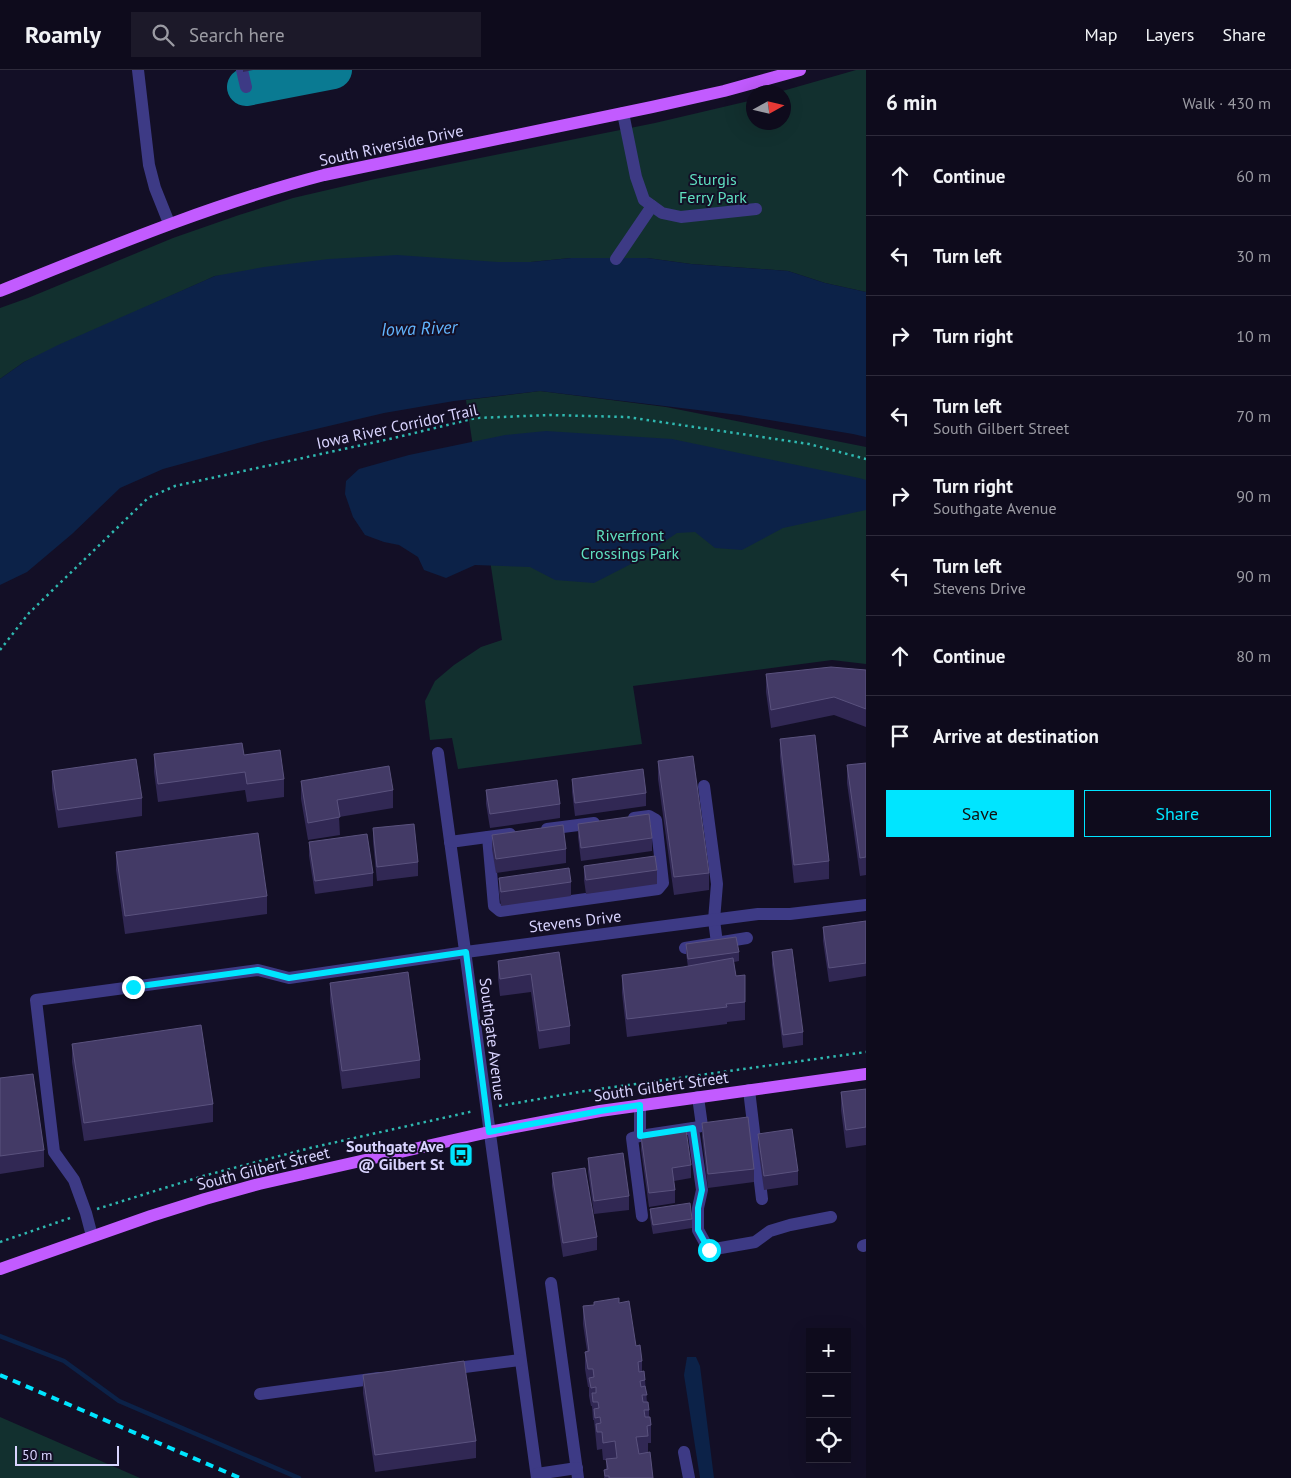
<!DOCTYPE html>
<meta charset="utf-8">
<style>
body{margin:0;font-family:"PT Sans",sans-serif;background:#1c1929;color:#f1f3f6}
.controls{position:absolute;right:15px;bottom:15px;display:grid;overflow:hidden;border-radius:0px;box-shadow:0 5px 20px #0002}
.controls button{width:45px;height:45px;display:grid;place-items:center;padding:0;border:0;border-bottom:1px solid #2e2b3b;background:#0e0b1c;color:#f1f3f6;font:25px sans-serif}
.compass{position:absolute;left:746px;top:15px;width:45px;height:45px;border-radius:50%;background:#0e0b1c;box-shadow:0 5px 20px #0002;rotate:82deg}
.scale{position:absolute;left:15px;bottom:12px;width:104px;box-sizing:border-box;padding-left:5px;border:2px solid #d9d4ff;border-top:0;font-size:14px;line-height:18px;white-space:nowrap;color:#d9d4ff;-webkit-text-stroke:4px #130f26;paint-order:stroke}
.stop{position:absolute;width:15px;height:15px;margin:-11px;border:4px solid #00e5ff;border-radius:50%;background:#fff}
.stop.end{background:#00e5ff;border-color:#fff;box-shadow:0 1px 5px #0008}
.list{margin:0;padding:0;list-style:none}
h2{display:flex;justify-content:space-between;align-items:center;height:65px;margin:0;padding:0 20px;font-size:21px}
h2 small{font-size:16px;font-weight:400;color:#9b9ba3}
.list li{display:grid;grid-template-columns:32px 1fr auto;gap:15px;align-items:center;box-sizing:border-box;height:80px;padding:0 20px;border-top:1px solid #2e2b3b}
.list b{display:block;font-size:19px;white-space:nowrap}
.list p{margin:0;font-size:16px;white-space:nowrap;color:#9b9ba3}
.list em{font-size:16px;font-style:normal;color:#9b9ba3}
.actions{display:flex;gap:10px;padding:15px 20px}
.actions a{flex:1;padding:11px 0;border:1px solid #00e5ff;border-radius:0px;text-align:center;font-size:18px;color:#00e5ff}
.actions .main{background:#00e5ff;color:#111}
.icon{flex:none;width:28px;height:28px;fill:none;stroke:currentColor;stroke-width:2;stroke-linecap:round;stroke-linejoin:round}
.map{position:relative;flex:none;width:866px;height:1408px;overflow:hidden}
header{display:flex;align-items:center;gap:30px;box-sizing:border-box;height:70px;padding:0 25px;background:#0e0b1c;border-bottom:1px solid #2e2b3b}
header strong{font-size:24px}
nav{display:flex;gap:28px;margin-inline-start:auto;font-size:18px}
.search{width:350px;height:45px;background:#1c1929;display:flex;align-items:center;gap:12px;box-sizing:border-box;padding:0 18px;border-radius:0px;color:#9b9ba3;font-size:19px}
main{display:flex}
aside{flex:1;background:#0e0b1c}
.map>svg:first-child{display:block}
</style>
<header>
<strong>Roamly</strong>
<div class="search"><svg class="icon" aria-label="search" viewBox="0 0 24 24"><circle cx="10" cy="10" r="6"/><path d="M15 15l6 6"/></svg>Search here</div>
<nav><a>Map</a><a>Layers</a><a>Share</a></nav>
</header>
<main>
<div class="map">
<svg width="866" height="1408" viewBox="0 0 866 1408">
<rect width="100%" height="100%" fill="#130f26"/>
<g fill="#12302f">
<path d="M856,0H866V222L825,213L788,201L691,194L647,188H571L531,192H498L215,206L24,292L0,309V238L28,228L173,168L239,145L293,128L375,109L655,53L753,30L754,52H784V22H779Z"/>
<path d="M540,321L666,337L866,377V594L832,590L633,616L642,674L458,699L452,668L430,670L425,631L435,611L454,595L481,577L502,570L466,330Z"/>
<path d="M0,1347L140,1408H0Z"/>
</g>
<g fill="#0c2248">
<path d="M397,185L498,192H531L571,188H647L691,194L788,201L825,213L866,222V367L853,364L739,345L540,321L454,331L384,343L265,371L163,399L120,418L72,464L27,502L0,515V309L24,292L58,275L215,206L264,197L329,189Z"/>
<path d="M546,361L672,369L859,408L866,410V440L783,458L742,480L715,478L695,462L677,463L631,494L594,513L555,510L530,497L475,495L446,508L424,500L418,487L399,475L384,472L365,465L353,447L345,424L346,411L359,399L409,385L505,365Z"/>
<path d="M687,1287H696L700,1296L714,1408H700L684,1305Z"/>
</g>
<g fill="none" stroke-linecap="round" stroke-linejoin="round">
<path stroke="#0c2248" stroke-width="4.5" d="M0,1266L64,1291L119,1331L299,1408"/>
<path stroke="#0a7a92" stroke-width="38" d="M246,17L333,0"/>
<g stroke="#2fb8b0" stroke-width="2.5" stroke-dasharray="2.5 4" stroke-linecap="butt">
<path d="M0,580L29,543L148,428L175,416L394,368L476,348L551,345L627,347L809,374L866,389"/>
<path d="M499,1036L585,1021L866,982"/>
<path d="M97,1139L203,1106L310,1078L474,1041"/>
<path d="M0,1172L73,1147"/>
</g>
<g stroke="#3d3a85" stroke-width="12">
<path d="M138,0L149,95L155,118L169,153"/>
<path d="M242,0L246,17"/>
<path d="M623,43L636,107L644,130L662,143L681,147L756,139"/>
<path d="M616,189L652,136"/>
<path d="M438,683L537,1408"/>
<path d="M704,716L717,814L714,850L717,873"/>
<path d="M547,759L594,753"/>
<path d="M488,767L494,836L500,841L658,819L663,813L656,750L649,746L634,748"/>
<path d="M450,772L510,764"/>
<path d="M685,878L747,868"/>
<path d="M749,1020L762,1129"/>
<path d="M698,1027L702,1056L693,1058L702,1120L698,1138V1160L709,1180L755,1172L770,1161L790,1155L831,1147"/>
<path d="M640,1035V1066L632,1068L642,1146"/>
<path d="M640,1066L693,1058"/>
<path d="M92,1166L86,1143L74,1110L54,1082L36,930L258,900L289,908L466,882L758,844H790L866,835"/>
<path d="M863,1176L866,1175"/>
<path d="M551,1213L578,1408"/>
<path d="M449,1299L520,1290"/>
<path d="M260,1324L379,1308"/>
<path d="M684,1382L689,1408"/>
<path d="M537,1404L577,1398"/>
</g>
<g stroke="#c25bff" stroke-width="12">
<path d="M0,221C107,178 212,134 324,105L652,37L724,21L800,0"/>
<path d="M0,1199L151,1146L205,1129L259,1114L489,1062L600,1041L866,1004"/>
</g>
<path stroke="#00e5ff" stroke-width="4" stroke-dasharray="8 6" stroke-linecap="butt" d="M0,1305L240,1408"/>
</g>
<g fill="#312854">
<path d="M243,0H253L243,2Z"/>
<path d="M866,600V657L834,645L771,658L766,622V604Z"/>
<path d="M780,669L829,791V809L794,813L780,687Z"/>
<path d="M154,684L244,685L284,709V727L247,732L245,720L158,732L154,702Z"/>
<path d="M658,691L709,803V820L674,825L658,709Z"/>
<path d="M866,693V805L860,806L847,713V695Z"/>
<path d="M52,701L142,728V746L58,758L52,719Z"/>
<path d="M572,709L646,723V736L575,746L572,722Z"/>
<path d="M301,711L393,720V738L339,747L340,765L308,770L301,729Z"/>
<path d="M486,720L560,734V748L490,758L486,734Z"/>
<path d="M578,754L652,768V781L581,791L578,767Z"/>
<path d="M373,758L418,792V806L377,811L373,772Z"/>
<path d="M492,765L566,779V793L496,803L492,779Z"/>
<path d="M309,772L373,803V816L315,824L309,786Z"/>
<path d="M116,782L267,826V844L125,864L116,800Z"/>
<path d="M584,796L657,800V814L586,824L584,810Z"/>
<path d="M499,808L571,812V826L501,836L499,822Z"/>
<path d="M866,851V906L829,912L823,871V857Z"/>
<path d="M686,874L739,882V891L734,892L736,906L745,905V950L727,952V954L627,967L622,923V905L688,897L686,883Z"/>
<path d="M559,882L570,956V974L539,979L531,922L500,926L498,908V891Z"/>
<path d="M772,882L803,962V975L783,978L772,895Z"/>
<path d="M330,913L420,990V1008L342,1019L330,931Z"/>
<path d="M72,974L213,1034V1052L84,1071L72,992Z"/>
<path d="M0,1008L44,1080V1097L0,1104Z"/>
<path d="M866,1019V1075L846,1078L841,1040V1022Z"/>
<path d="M702,1053L754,1099V1112L708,1118L702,1067Z"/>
<path d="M758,1064L798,1101V1115L764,1120L758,1077Z"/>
<path d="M641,1066L691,1095V1108L674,1111L675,1120V1133L649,1137L641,1080Z"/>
<path d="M588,1088L629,1126V1140L594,1144L588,1102Z"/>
<path d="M552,1103L597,1167V1180L563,1187L552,1116Z"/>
<path d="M650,1139L692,1149V1158L653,1164L650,1148Z"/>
<path d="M619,1233L642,1291V1301L645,1310L647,1332L649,1340V1347L651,1355V1373H648V1382L653,1408H604V1400L606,1399V1390H603L602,1379L597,1380L594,1350H593L592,1336H591L589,1326V1317H588L585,1299V1282L587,1281L583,1254V1236Z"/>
<path d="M363,1305L476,1371V1388L375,1402L363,1323Z"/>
</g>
<g fill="#433a66" stroke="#5a527e">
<path d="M831,597L866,600V639L834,627L771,640L766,604Z"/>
<path d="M815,665L829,791L794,795L780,669Z"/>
<path d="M242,673L244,685L280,680L284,709L247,714L245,702L158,714L154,684Z"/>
<path d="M693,686L709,803L674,807L658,691Z"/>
<path d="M136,689L142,728L58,740L52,701Z"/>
<path d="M866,693V787L860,788L847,695Z"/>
<path d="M389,696L393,720L337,730L340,747L308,753L301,711Z"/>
<path d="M643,699L646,723L575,733L572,709Z"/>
<path d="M557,710L560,734L490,744L486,720Z"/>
<path d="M649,744L652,768L581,778L578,754Z"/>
<path d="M414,754L418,792L377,797L373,758Z"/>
<path d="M563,755L566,779L496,789L492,765Z"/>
<path d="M258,763L267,826L125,846L116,782Z"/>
<path d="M367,764L373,803L315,811L309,772Z"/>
<path d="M655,786L657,800L586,810L584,796Z"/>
<path d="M569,798L571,812L501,822L499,808Z"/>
<path d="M866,851V893L829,898L823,857Z"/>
<path d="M736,867L739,882L688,889L686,874Z"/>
<path d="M792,879L803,962L783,965L772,882Z"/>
<path d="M559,882L570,956L539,961L531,904L500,909L498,891Z"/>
<path d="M733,888L736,906L745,905V932L726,934L727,937L627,949L622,905L683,897Z"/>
<path d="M408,902L420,990L342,1001L330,913Z"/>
<path d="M201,955L213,1034L84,1053L72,974Z"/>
<path d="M33,1004L44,1080L0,1086V1008Z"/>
<path d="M866,1019V1057L846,1060L841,1022Z"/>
<path d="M748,1047L754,1099L708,1104L702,1053Z"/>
<path d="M792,1059L798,1101L764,1106L758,1064Z"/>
<path d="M686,1060L691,1095L672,1098L675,1120L649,1123L641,1066Z"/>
<path d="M623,1083L629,1126L594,1131L588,1088Z"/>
<path d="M585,1098L597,1167L563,1173L552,1103Z"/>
<path d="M690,1133L692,1149L653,1155L650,1139Z"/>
<path d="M619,1228V1233L629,1231L636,1276L640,1275L642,1291L638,1292L639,1302L644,1301L645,1310L640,1311L641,1317L645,1316L647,1325H642L643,1332H648L649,1340H644L645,1347H650L651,1355L647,1356L648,1366L636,1367L639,1384L650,1382L653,1408H609V1406H605L604,1400L608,1399L606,1389L617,1388L615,1371L603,1373L602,1362H597L596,1354L601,1353L600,1347L595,1348L594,1339L599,1338L598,1332H593L592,1323H596V1317L591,1318L589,1308L594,1307L593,1299H588L585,1282L589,1281L583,1236L594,1235V1232Z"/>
<path d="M464,1291L476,1371L375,1385L363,1305Z"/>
</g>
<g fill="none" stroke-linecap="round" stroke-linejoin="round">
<path stroke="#00e5ff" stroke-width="6" d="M133,917L258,900L289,908L466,882L489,1062L600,1041L640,1035V1066L693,1058L702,1120L698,1138V1160L709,1180"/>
</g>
<defs>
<g id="bus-square" transform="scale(1.25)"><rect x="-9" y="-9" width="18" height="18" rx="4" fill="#00e5ff" stroke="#130f26"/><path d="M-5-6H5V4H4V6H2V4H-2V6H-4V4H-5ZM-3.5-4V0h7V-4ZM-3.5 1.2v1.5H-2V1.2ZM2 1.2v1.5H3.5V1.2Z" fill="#111"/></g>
</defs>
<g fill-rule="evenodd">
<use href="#bus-square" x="461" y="1085"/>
</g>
<g text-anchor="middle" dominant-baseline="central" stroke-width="4" stroke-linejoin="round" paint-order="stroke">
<g font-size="16" fill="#d9d4ff" stroke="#130f26">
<text transform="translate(391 75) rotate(-12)">South Riverside Drive</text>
<text transform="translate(397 356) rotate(-12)">Iowa River Corridor Trail</text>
<text transform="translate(575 851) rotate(-7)">Stevens Drive</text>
<text transform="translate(493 969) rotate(83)">Southgate Avenue</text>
<text transform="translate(661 1016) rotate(-8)">South Gilbert Street</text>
<text transform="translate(263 1098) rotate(-14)">South Gilbert Street</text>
</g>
<g font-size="16" fill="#5fe0c0" stroke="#130f26">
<text x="713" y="109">Sturgis<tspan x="713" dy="18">Ferry Park</tspan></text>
<text x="630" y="465">Riverfront<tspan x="630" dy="18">Crossings Park</tspan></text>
</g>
<g font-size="16" font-weight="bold" fill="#d9d4ff" stroke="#130f26" text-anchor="end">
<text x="444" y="1076">Southgate Ave<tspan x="444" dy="18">@ Gilbert St</tspan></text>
</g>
<g font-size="18" font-style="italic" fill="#62b6ff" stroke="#130f26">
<text transform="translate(419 258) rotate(-2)">Iowa River</text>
</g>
</g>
</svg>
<div class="controls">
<button>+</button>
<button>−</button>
<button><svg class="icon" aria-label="locate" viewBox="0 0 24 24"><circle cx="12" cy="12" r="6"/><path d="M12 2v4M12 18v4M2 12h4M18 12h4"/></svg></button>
</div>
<svg class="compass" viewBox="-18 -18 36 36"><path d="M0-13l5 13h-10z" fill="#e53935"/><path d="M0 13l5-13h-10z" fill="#9b9ba3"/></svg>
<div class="scale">50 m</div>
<div class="stop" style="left:709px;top:1180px"></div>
<div class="stop end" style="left:133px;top:917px"></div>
</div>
<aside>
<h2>6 min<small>Walk · 430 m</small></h2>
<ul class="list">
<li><svg class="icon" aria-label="ahead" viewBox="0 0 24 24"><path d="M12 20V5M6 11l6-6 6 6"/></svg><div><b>Continue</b></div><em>60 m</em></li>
<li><svg class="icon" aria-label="left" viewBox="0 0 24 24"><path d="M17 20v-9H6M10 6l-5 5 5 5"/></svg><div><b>Turn left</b></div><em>30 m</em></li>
<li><svg class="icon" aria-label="right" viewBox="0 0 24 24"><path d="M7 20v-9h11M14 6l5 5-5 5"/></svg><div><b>Turn right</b></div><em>10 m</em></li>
<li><svg class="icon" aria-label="left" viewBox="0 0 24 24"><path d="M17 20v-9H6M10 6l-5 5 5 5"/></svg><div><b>Turn left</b><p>South Gilbert Street</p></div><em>70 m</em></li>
<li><svg class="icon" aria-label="right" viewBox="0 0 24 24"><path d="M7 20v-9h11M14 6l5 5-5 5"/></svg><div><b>Turn right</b><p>Southgate Avenue</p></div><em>90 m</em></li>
<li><svg class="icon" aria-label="left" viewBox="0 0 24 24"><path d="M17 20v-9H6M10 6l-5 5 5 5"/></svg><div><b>Turn left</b><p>Stevens Drive</p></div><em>90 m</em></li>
<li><svg class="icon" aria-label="ahead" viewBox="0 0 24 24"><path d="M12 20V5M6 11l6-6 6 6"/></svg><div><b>Continue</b></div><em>80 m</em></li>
<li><svg class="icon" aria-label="arrive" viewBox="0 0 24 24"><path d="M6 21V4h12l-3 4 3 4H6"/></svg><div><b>Arrive at destination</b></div></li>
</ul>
<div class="actions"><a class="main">Save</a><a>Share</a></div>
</aside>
</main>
